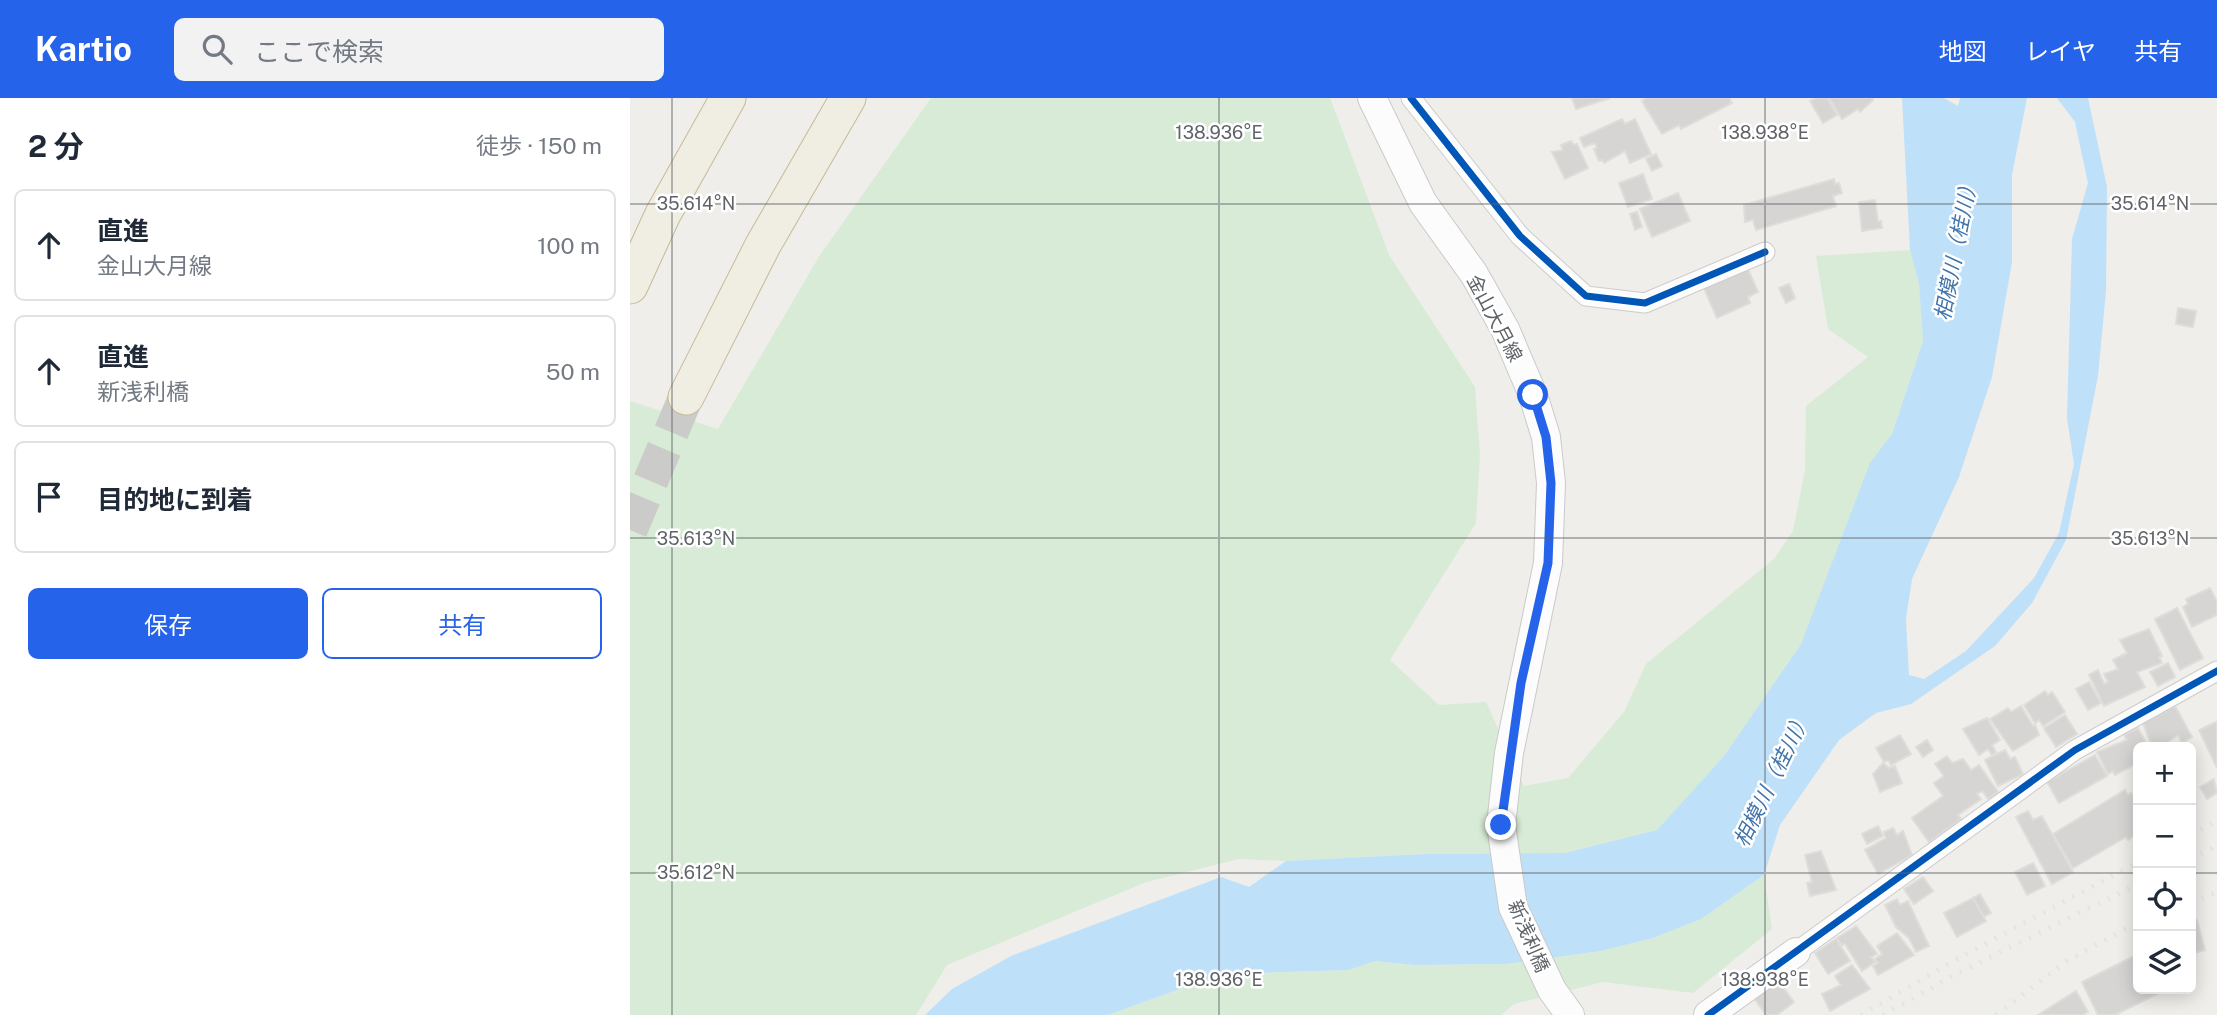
<!DOCTYPE html>
<html lang="ja">
<meta charset="utf-8">
<style>
body{margin:0;font-family:"Public Sans","Noto Sans JP",sans-serif;background:#f2f2f3;color:#1f2937}
.controls{position:absolute;right:21px;bottom:21px;display:grid;overflow:hidden;border-radius:10px;box-shadow:0 4px 18px #0003}
.controls button{width:63px;height:63px;display:grid;place-items:center;padding:0;border:0;border-bottom:2px solid #e0e1e3;background:#fff;color:#1f2937;font:35px sans-serif}
.stop{position:absolute;width:21px;height:21px;margin:-16px;border:5px solid #2563eb;border-radius:50%;background:#fff}
.stop.end{background:#2563eb;border-color:#fff;box-shadow:0 2px 7px #0008}
.list{margin:0;padding:0;list-style:none}
h2{display:flex;justify-content:space-between;align-items:center;height:91px;margin:0;padding:0 28px;font-size:30px}
h2 small{font-size:23px;font-weight:400;color:#747a83}
.list li{display:grid;grid-template-columns:46px 1fr auto;gap:21px;align-items:center;box-sizing:border-box;height:112px;margin:0 14px 14px;padding:0 14px;border:2px solid #e0e1e3;border-radius:10px}
.list b{display:block;font-size:26px;white-space:nowrap}
.list p{margin:0;font-size:23px;white-space:nowrap;color:#747a83}
.list em{font-size:23px;font-style:normal;color:#747a83}
.actions{display:flex;gap:14px;padding:21px 28px}
.actions a{flex:1;padding:16px 0;border:2px solid #2563eb;border-radius:10px;text-align:center;font-size:24px;color:#2563eb}
.actions .main{background:#2563eb;color:#fff}
.icon{flex:none;width:38px;height:38px;fill:none;stroke:currentColor;stroke-width:2;stroke-linecap:round;stroke-linejoin:round}
.map{position:relative;flex:none;width:1587px;height:917px;overflow:hidden}
header{display:flex;align-items:center;gap:42px;box-sizing:border-box;height:98px;padding:0 35px;background:#2563eb;color:#fff}
header strong{font-size:33px}
nav{display:flex;gap:38px;margin-inline-start:auto;font-size:24px}
.search{width:490px;height:63px;background:#f2f2f3;display:flex;align-items:center;gap:18px;box-sizing:border-box;padding:0 24px;border-radius:10px;color:#747a83;font-size:26px}
main{display:flex}
aside{flex:1;background:#fff}
.map>svg:first-child{display:block}
</style>
<header>
<strong>Kartio</strong>
<div class="search"><svg class="icon" aria-label="search" viewBox="0 0 24 24"><circle cx="10" cy="10" r="6"/><path d="M15 15l6 6"/></svg>ここで検索</div>
<nav><a>地図</a><a>レイヤ</a><a>共有</a></nav>
</header>
<main>
<aside>
<h2>2 分<small>徒歩 · 150 m</small></h2>
<ul class="list">
<li><svg class="icon" aria-label="ahead" viewBox="0 0 24 24"><path d="M12 20V5M6 11l6-6 6 6"/></svg><div><b>直進</b><p>金山大月線</p></div><em>100 m</em></li>
<li><svg class="icon" aria-label="ahead" viewBox="0 0 24 24"><path d="M12 20V5M6 11l6-6 6 6"/></svg><div><b>直進</b><p>新浅利橋</p></div><em>50 m</em></li>
<li><svg class="icon" aria-label="arrive" viewBox="0 0 24 24"><path d="M6 21V4h12l-3 4 3 4H6"/></svg><div><b>目的地に到着</b></div></li>
</ul>
<div class="actions"><a class="main">保存</a><a>共有</a></div>
</aside>
<div class="map">
<svg width="1587" height="917" viewBox="0 0 1587 917">
<rect width="100%" height="100%" fill="#efeeea"/>
<g fill="#d8ebd6">
<path d="M301,0H700L759,157L845,289L850,357L846,425L760,562L809,607L856,604L894,688L938,680L994,614L1016,566L1144,461L1163,433L1175,372L1176,308L1238,259L1198,231L1186,158L1280,152L1289,186L1293,243L1262,336L1171,546L1094,658L1027,732L935,755L795,756L656,763L609,761L516,784L317,867L286,917H0V303L88,331L190,157Z"/>
<path d="M1134,777L1142,831L1063,895L973,884L884,906L871,917H478L591,876L719,872L745,863L784,867L876,866L971,853L1023,840L1071,821Z"/>
</g>
<path fill="#bfe0f9" d="M1272,0H1314L1328,8L1330,0H1397L1382,77V164L1362,279L1329,379L1282,481L1276,521L1279,577L1294,581L1336,553L1404,480L1429,435L1444,366L1437,320L1442,141L1458,85L1445,24L1427,0H1458L1477,89L1476,193L1468,278L1436,442L1402,505L1365,548L1281,606L1246,615L1209,642L1150,727L1134,777L1071,821L1023,840L971,853L876,866L784,867L745,863L719,872L591,876L478,917H295L322,891L381,858L591,779L619,789L656,763L795,756L935,755L1027,732L1094,658L1171,546L1240,365L1262,336L1293,243L1289,186L1280,152Z"/>
<g fill="#d6d5d3" stroke="#deddd9" stroke-width="2">
<path d="M942,0H980L946,11Z"/>
<path d="M1017,0H1099L1102,5L1051,31L1049,27L1032,36L1012,3Z"/>
<path d="M1186,0H1197L1207,17L1193,25L1180,3Z"/>
<path d="M1199,0H1242L1243,2L1230,14L1228,11L1212,21Z"/>
<path d="M992,21L995,26L1005,21L1021,56L1000,65L995,53L974,65L973,62L969,63L964,51L967,50L965,45L954,49L950,40Z"/>
<path d="M941,43L944,47L947,46L958,70L935,81L922,54L933,52L931,47Z"/>
<path d="M1026,56L1032,68L1022,73L1016,61Z"/>
<path d="M1013,76L1022,101L998,109L989,85Z"/>
<path d="M1204,81L1205,86L1209,85L1212,95L1203,98L1206,108L1126,132L1123,122L1115,124L1114,107Z"/>
<path d="M1048,95L1060,123L1022,139L1010,111Z"/>
<path d="M1245,102L1248,124L1251,123L1252,130L1232,133L1229,104Z"/>
<path d="M1007,114L1012,129L1005,132L1000,116Z"/>
<path d="M1117,169L1128,194L1118,199L1120,205L1087,220L1073,188Z"/>
<path d="M1159,186L1165,200L1156,205L1149,190Z"/>
<path d="M1548,210L1566,213L1563,229L1546,226Z"/>
<path d="M1580,490L1587,504V517L1562,529L1553,509L1558,506L1556,501Z"/>
<path d="M1547,510L1573,560L1550,572L1525,521Z"/>
<path d="M1519,531L1532,558L1529,559L1532,565L1507,574L1515,589L1474,608L1459,577L1468,572L1474,586L1478,584L1474,576L1488,571L1483,562L1497,555L1490,542Z"/>
<path d="M1538,565L1545,579L1528,588L1520,574Z"/>
<path d="M1459,584L1471,605L1458,612L1446,591Z"/>
<path d="M1415,593L1418,597L1422,594L1435,614L1413,628L1409,622L1405,625L1394,607Z"/>
<path d="M1391,608L1403,628L1405,627L1409,637L1383,653L1360,621L1378,610L1381,614Z"/>
<path d="M1545,608L1562,639L1552,645L1548,637L1530,649H1520L1521,646L1513,625Z"/>
<path d="M1435,617L1447,636L1426,649L1414,630Z"/>
<path d="M1357,620L1370,642L1362,647L1366,654L1362,657L1358,651L1349,657L1333,631Z"/>
<path d="M1586,624L1587,626V670L1569,632Z"/>
<path d="M1508,630L1518,649H1508V665L1485,677L1483,673L1478,676L1467,654L1497,642L1494,637Z"/>
<path d="M1270,637L1281,656L1261,667L1258,662L1254,664L1246,650Z"/>
<path d="M1297,642L1303,652L1293,659L1286,649Z"/>
<path d="M1375,652L1380,661L1385,659L1393,676L1368,688L1355,662Z"/>
<path d="M1465,657L1477,678L1429,705L1417,684Z"/>
<path d="M1317,658L1322,665L1333,661L1341,672L1349,667L1368,694L1358,701L1352,693L1347,696L1351,701L1328,717L1331,721L1299,744L1282,720L1313,698L1304,685L1314,678L1305,666Z"/>
<path d="M1253,665L1259,670L1265,668L1272,685L1250,694L1243,676Z"/>
<path d="M1584,681L1587,695L1577,701L1570,689Z"/>
<path d="M1495,692L1498,697L1501,695L1508,707V736L1498,742L1496,739L1443,770L1423,736Z"/>
<path d="M1398,713L1403,722L1412,718L1443,774L1422,786L1386,719Z"/>
<path d="M1248,728L1253,738L1237,746L1232,736Z"/>
<path d="M1263,730L1267,737L1273,733L1282,757L1248,776L1235,752L1256,740L1254,734Z"/>
<path d="M1191,753L1206,792L1180,798L1177,785L1182,784L1175,757Z"/>
<path d="M1403,765L1415,788L1397,797L1385,774Z"/>
<path d="M1293,779L1303,793L1284,806L1274,791Z"/>
<path d="M1350,796L1361,815L1353,819L1343,800Z"/>
<path d="M1343,800L1356,823L1327,839L1314,815Z"/>
<path d="M1267,801L1270,807L1278,803L1299,848L1286,854L1279,840L1266,829L1255,807Z"/>
<path d="M1567,822L1575,852L1561,856V824Z"/>
<path d="M1226,828L1247,856L1241,859L1245,864L1232,873L1215,846L1212,847L1207,840Z"/>
<path d="M1267,835L1284,857L1248,877L1243,868L1248,865L1245,861L1252,856L1247,848Z"/>
<path d="M1206,841L1220,863L1198,876L1185,855Z"/>
<path d="M1508,856V891L1535,892L1485,917H1468L1452,884Z"/>
<path d="M1222,867L1240,891L1200,913L1192,896L1211,887L1205,878Z"/>
<path d="M1148,882L1164,904L1147,917H1136L1124,900Z"/>
<path d="M1446,893L1458,914L1453,917H1408Z"/>
</g>
<g fill="none" stroke-linecap="round" stroke-linejoin="round">
<path stroke="#cbcbca" stroke-width="35" stroke-dasharray="35 18" stroke-linecap="butt" d="M0,432L56,299"/>
<g stroke="#cbcccc" stroke-width="21">
<g id="street">
<path d="M781,0L890,138L956,198L1015,205L1135,154"/>
<path d="M1166,854L1445,652L1587,573"/>
</g>
</g>
<g stroke="#cacacb" stroke-width="30">
<g id="secondary">
<path d="M742,0L793,105L844,176L875,231L903,297L916,339L921,385L918,465L879,655L871,727L883,809L922,892L940,917"/>
<path d="M1078,917L1166,854"/>
</g>
</g>
<g stroke="#c8b996" stroke-width="37">
<g id="highway">
<path d="M0,188L33,116L98,0"/>
<path d="M56,299L133,147L218,0"/>
</g>
</g>
<use href="#street" stroke="#fdfcfc" stroke-width="19"/>
<use href="#secondary" stroke="#fdfcfc" stroke-width="28"/>
<use href="#highway" stroke="#f0ede3" stroke-width="35"/>
<g stroke="#e4e4e4" stroke-width="5" stroke-dasharray="2 9" stroke-linecap="butt">
<path d="M1561,737L1587,723"/>
<path d="M1561,761L1587,748"/>
<path d="M1561,804L1587,794"/>
<path d="M1231,917L1325,862L1508,764"/>
<path d="M1253,917L1328,875L1508,786"/>
<path d="M1366,917L1437,863L1508,824"/>
</g>
<g stroke="#fff" stroke-width="11">
<g id="cycleway">
<path d="M781,0L890,138L956,198L1015,205L1135,154"/>
<path d="M1078,917L1445,652L1587,573"/>
</g>
</g>
<use href="#cycleway" stroke="#0057b8" stroke-width="7"/>
</g>
<g fill="none" stroke-linecap="round" stroke-linejoin="round">
<path stroke="#2563eb" stroke-width="9" d="M871,727L891,585L918,465L921,385L916,339L903,297"/>
</g>
<path fill="none" stroke="#5f6368" stroke-width="2" stroke-opacity="0.45" d="M42,0V917M589,0V917M1135,0V917M0,106H1587M0,440H1587M0,775H1508M1561,775H1587"/>
<g text-anchor="middle" dominant-baseline="central" stroke-width="5" stroke-linejoin="round" paint-order="stroke">
<g font-size="19" fill="#5f6368" stroke="#fff">
<text transform="translate(865 220) rotate(62)">金山大月線</text>
<text transform="translate(899 838) rotate(67)">新浅利橋</text>
</g>
<g font-size="21" font-style="italic" fill="#4174aa" stroke="#fff">
<text transform="translate(1326 150) rotate(-79)">相模川（桂川）</text>
<text transform="translate(1142 681) rotate(-64)">相模川（桂川）</text>
</g>
</g>
<g font-size="18" text-anchor="middle" fill="#5f6368" stroke="#fff" stroke-width="5" stroke-linejoin="round" paint-order="stroke">
<text x="589" y="41">138.936°E</text>
<text x="1135" y="41">138.938°E</text>
<text x="66" y="112">35.614°N</text>
<text x="1520" y="112">35.614°N</text>
<text x="66" y="447">35.613°N</text>
<text x="1520" y="447">35.613°N</text>
<text x="66" y="781">35.612°N</text>
<text x="589" y="888">138.936°E</text>
<text x="1135" y="888">138.938°E</text>
</g>
</svg>
<div class="controls">
<button>+</button>
<button>−</button>
<button><svg class="icon" aria-label="locate" viewBox="0 0 24 24"><circle cx="12" cy="12" r="6"/><path d="M12 2v4M12 18v4M2 12h4M18 12h4"/></svg></button>
<button><svg class="icon" aria-label="layers" viewBox="0 0 24 24"><path d="M12 4l9 5-9 5-9-5zM3 14l9 5 9-5"/></svg></button>
</div>
<div class="stop" style="left:903px;top:297px"></div>
<div class="stop end" style="left:871px;top:727px"></div>
</div>
</main>
